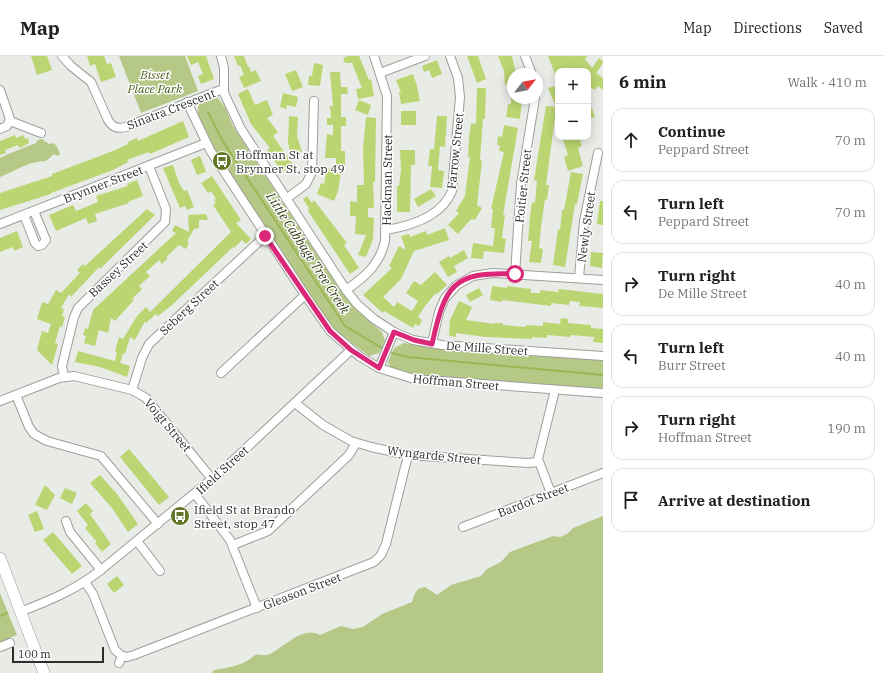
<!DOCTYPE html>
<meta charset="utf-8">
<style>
body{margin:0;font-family:"IBM Plex Serif",serif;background:#f2f2f2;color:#202124}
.controls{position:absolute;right:12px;top:12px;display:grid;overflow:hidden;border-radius:8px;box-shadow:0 2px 10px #0003}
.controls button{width:36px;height:36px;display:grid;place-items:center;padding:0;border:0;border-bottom:1px solid #e0e0e0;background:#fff;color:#202124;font:20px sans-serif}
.compass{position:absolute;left:507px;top:12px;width:36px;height:36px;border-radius:50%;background:#fff;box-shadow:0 2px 10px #0003;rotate:59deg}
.scale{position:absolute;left:12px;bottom:10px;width:92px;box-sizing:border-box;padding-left:4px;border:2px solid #2d2d2c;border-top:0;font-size:11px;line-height:14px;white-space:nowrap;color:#2d2d2c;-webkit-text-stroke:3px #fff;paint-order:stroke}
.stop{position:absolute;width:12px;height:12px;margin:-9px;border:3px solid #db2777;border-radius:50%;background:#fff}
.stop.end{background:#db2777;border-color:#fff;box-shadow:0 1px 4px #0008}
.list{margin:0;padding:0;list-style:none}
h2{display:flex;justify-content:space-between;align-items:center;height:52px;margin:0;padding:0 16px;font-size:17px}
h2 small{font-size:13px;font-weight:400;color:#757577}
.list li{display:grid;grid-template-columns:26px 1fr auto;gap:12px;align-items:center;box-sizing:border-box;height:64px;margin:0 8px 8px;padding:0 8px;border:1px solid #e0e0e0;border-radius:12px}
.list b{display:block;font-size:15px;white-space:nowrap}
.list p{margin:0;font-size:13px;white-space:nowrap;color:#757577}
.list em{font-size:13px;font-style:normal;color:#757577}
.icon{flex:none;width:22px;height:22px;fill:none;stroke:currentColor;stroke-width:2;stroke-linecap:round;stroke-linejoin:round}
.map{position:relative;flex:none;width:603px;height:617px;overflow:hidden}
header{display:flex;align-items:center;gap:24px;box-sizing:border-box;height:56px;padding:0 20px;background:#fff;border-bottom:1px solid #e0e0e0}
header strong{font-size:19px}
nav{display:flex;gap:22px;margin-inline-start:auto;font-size:14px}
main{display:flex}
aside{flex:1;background:#fff}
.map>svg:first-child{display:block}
</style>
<header>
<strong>Map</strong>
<nav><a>Map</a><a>Directions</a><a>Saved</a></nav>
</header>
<main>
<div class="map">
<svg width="603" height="617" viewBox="0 0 603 617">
<rect width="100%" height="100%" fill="#e9ebe7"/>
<g fill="#b5c885">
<path d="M119,0H185L198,35L141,57Z"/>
<path d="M216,40L225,51L233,70L343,238L357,254L382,276L385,285L379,297L369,300L336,275L308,239L209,86C204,74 193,58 200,46Z"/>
<path d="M42,83L49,88L52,87L56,89L60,98L57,100L54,98L46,105C28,105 16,115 0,121V102C12,96 24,92 36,87L38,84Z"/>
<path d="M404,287L437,292L603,304V333L407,320L391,314L388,306L394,292Z"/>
<path d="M603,460V617H212L214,614C226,612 240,610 250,603C252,602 253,600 255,599C259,597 265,601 270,598C284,591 303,569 320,579L341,570L353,573L363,571L382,558L412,546L414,539L418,533L425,531L437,539L451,529L481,520L487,513L501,506L510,496L553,480L560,481L567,478L573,472Z"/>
<path d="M0,537L17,579L0,586Z"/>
</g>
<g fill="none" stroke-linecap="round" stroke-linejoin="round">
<g stroke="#9db654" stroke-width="2">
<path d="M208,56L222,84L345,270L382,292"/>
<path d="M392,297L408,301L603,319"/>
<path d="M0,560L7,557"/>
</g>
</g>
<g fill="#bbd572">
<path d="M31,0H47L52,14L37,19Z"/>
<path d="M87,0H104L107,8L111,7L116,21L101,26L95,8L90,10Z"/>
<path d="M187,0H206L214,23L201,28L198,20L203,18L198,6L191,9Z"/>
<path d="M234,0H244L248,11L249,10L251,16L256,14L261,25L244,32L239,21L244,19L240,9L238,10Z"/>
<path d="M348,0H359L369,24L371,23L374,40L358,43L356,33L362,32L352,7H345L343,2Z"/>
<path d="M467,0H478L486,23L477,27Z"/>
<path d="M498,0H512L516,18H513V28L505,29L504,15Z"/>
<path d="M548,0H588L585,3L592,12L599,2L603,5V7L596,17L603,22V34L598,30L595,34L588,30V25L591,21L588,19V15H558V26Z"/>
<path d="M437,4L442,18L432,22L429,14L424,16L422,10Z"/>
<path d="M314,7L323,9L320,30L308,29L309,20H312Z"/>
<path d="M296,14L303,31L292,35L285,18Z"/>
<path d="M330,16H340L341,31H347L348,38H341V61H346V70H341V95H345V110H342L338,135L334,145L317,138L321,127L324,128L327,112L336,113V102H325L327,78L333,79V69H327V62H331L330,50H333Z"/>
<path d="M413,18L417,30L420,45L401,48L399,36H401L396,24Z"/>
<path d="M558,29V57L556,53L546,129H549L547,144L545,143L541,171L539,192L543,193L541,207L529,206L532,185H528L530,161L532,146L535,147L537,125L534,124L546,50L556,51L548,32Z"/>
<path d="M477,32H486L485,63H483L480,104L482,105L477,149L482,152L475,164L471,163L458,178L448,169L459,157L456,155L465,140L470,101H468L469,82L471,67L476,68Z"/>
<path d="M248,33L255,49L267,44L273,59L267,62L278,76L273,80L297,114L291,118L287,113L282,116L267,94L270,92L251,68L238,38Z"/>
<path d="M283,37L298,41L296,51L287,49L286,53L280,51Z"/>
<path d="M511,42H522L520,63L506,61L508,48H511Z"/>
<path d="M588,42L595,61L588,63Z"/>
<path d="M359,44L371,49L368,59L355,54Z"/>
<rect x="401" y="55" width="15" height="14"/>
<path d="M289,60L298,61L297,80L302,96L291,99L288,87Z"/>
<path d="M437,60H447L445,91L440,90L438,114L444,115L442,132L430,131L432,110H428L430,93H434Z"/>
<path d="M366,61L376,62L375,126H373L374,152H368V161L374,162L373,183L366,201L358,199L366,179L355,178L356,160H350V145L357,146V129H364L363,93Z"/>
<path d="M183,65L189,81L150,98L149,96L127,104L128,106L113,114L51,137V138L0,154V137L52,120V118L113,95L128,88V86L137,82L138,85Z"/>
<path d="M504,69L518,72L503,159H505L502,182L506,183L504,197L484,195L483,203L471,202L473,187L493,190L495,172H491L493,153H491L504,96L499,95L500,90L497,89L498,80L502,81Z"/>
<path d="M15,79L16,82L23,79L25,83L28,82L29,87L20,92L18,89L5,94L6,97L0,99V85Z"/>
<path d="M562,81H579L582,90L578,92L583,110L568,115L564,101L568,99Z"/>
<path d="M400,94H415V109H411L410,156H397V130H399L401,114Z"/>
<path d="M200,100L206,116L197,119L191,104Z"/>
<path d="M173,109L179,127L184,135L187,134L194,151L187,154L185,150L180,152L163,112Z"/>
<path d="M571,116L583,118L577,148H575L565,211L553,209L558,173L560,174L562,154H564Z"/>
<path d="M212,120L241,164L236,167L251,183L246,188L242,184L234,192L233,191L172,249L158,260L156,258L146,267L145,265L135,284L130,281L125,298L123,297L120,307L130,310L127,321L100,311L75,306L78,295L115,305L117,296L115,295L119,281L123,283L137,260L146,251L150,256L231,176L213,149L216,147L214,144L216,143L211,135L208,137L201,127Z"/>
<path d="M137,124L143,140L128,146L129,147L95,158L97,165L88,168L86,162L56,175L49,159L73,149L76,155L98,146L96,140L128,130L127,128Z"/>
<path d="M431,133L436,140L418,151L414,143Z"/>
<path d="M307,140L312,147L314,144L347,187L344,189L359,212L350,218L308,155L309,152L303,143Z"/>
<path d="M600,145H603V169L597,168Z"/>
<path d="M147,153L155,159L100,213L99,211L71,241L69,238L61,252L64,253L62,260L65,261L62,271L60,270L55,287L58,288L52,309L37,294L42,275L48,277L51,268L37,263L42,246L48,248L56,234L61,237L80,217L77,214L83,208L85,210Z"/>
<path d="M206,158L208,164H199V172L194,173L187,185L189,187L186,193L179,189L166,201L168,202L162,208L159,204L146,216L150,220L139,230L142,233L132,243L134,244L115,265L111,262L108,277L99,274L95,290L84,287L86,280L83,279L85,272L88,273L93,254L176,177L172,175L175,169L189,176L188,159Z"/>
<path d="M445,172L449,184L414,195L401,223L383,241L394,251L397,246L412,255L418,245L406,237L414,225L421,229L435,216L447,229L437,238L436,237L425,250L418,261L422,264L419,270L415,268L413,272L384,255L383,257L363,239L392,212L389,210L399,190L406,194L401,180L409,178L410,181L426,175L427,179Z"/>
<path d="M17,175L23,191L14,195L13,191L0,196V182Z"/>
<path d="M464,194L468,202L454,210L457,216L448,221L439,206L449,200L450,202Z"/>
<path d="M591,196L603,197L602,212L590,210Z"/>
<path d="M492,230L507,232V230L531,233V237H540V234L558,236L559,233L603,238V252L579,250L580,246L570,245L569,249L551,247V250L502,244V246L490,244Z"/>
<path d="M479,232L483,239L470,246L466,239Z"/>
<path d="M459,245L472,251L466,264L495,268V267H503V269L526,271V269L543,270V266L560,268L561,262L568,263V267L591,269V272L603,273V287L593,286L594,281L571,279L570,281L547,279V282L532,281V283L485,281L456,277V281L449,280L450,264Z"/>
<path d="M129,393L169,441L159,449L120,401Z"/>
<path d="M100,419L117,438L138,468L128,476L112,452L90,427Z"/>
<path d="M45,429L55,439L47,454L35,449Z"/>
<path d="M65,432L77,437L72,448L60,442Z"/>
<path d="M86,447L93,455L90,458L111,488L102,496L95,487L97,486L85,472L88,469L77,455Z"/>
<path d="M37,455L44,473L35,476L28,459Z"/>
<path d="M53,476L82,510L72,518L43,484Z"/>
<path d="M117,520L124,529L114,537L107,528Z"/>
</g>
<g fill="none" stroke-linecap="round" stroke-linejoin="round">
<g stroke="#9d9f9b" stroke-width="10">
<g id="minor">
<path d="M62,0L71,10L91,26L108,64C113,72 118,73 126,71L223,33"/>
<path d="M221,0L224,12V37L241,73L346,234L357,248L374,263L394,276L413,284L442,289L603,300"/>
<path d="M525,0L532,18"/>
<path d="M380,17L425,0"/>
<path d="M0,34L10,63L7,70L0,73"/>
<path d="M187,46L210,94L305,239L330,275L359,300L379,312L414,323L603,337"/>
<path d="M10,65L41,77"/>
<path d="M286,143L306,128L312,116L314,45"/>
<path d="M24,159L35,187L38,190L42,189L46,184L34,155"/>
<path d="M0,168L206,87"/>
<path d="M386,174C410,170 442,160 452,135L460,41L458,22L450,0"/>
<path d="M515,218L521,128L535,42"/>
<path d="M579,222L584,165L598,97"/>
<path d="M346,234C365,221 380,208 385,185L387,40L374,0"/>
<path d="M432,287L439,256L445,242L457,229L473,220L493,217L603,224"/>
<path d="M379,312L394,276"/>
<path d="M221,317L305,239"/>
<path d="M64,321L62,310L74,261L78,252L165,166L166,153L149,110"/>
<path d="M132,334L142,302L149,288L265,180"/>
<path d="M16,339L29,371L34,378L47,385L101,400L158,468"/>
<path d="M0,345L59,322L74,320L132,334L146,342L212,423"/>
<path d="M295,347L323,369L351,385L371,391L408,399L528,407L538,406"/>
<path d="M551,437L538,403L555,334"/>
<path d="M195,438L230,484L257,552"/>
<path d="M66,465L70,476L101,514"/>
<path d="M463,471L603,417"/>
<path d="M137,485L160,515"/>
<path d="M233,489L268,475L349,399L356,387"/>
<path d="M85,526L93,538L115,594L122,600"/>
<path d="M20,556C51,544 75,534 101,514L224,413L351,294"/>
<path d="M0,591L10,587"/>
<path d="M119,607L122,600L127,601L134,599L374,506L381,499L386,488L408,399"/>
</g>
</g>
<g stroke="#9d9f9b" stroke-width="12">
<path id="major" d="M0,502L44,617"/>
</g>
<use href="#minor" stroke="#fff" stroke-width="8"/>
<use href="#major" stroke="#fff" stroke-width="11"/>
</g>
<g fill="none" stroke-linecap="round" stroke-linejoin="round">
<path stroke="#db2777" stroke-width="5" d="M265,180L330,275L351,294L379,312L394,276L414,284L432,288C445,230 452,215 515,218"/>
</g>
<defs>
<g id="bus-disc" transform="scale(1)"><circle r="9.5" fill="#637625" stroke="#fff"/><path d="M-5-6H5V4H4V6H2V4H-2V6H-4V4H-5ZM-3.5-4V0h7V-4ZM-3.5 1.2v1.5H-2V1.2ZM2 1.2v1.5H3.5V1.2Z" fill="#fff"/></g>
</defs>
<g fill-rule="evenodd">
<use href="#bus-disc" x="222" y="105"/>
<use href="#bus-disc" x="180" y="460"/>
</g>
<g text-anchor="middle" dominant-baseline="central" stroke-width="3" stroke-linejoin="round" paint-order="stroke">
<g font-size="12" font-style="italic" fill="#4d5c17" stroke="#fff">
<text x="155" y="18">Bisset<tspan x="155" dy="14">Place Park</tspan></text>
</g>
<g font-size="12" fill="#2d2d2c" stroke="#fff">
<text transform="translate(171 53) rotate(-21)">Sinatra Crescent</text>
<text transform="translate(455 95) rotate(-84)">Farrow Street</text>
<text transform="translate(387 124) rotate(-89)">Hackman Street</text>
<text transform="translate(103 128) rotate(-21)">Brynner Street</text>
<text transform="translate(523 130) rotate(-84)">Poitier Street</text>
<text transform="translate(586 171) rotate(-82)">Newly Street</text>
<text transform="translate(118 213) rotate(-43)">Bassey Street</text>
<text transform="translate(189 251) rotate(-43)">Seberg Street</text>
<text transform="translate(487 292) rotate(4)">De Mille Street</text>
<text transform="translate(456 326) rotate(5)">Hoffman Street</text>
<text transform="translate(168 369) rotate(50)">Voigt Street</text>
<text transform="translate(434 399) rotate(6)">Wyngarde Street</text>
<text transform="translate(222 414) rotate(-42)">Ifield Street</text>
<text transform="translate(533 444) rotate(-21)">Bardot Street</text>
<text transform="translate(302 535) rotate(-21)">Gleason Street</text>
</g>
<g font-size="12" fill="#2d2d2c" stroke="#fff" text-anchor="start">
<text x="236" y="98">Hoffman St at<tspan x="236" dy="14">Brynner St, stop 49</tspan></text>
<text x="194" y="453">Ifield St at Brando<tspan x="194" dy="14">Street, stop 47</tspan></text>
</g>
<g font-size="13" font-style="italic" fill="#2f3910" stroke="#fff">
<text transform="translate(308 197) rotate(57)">Little Cabbage Tree Creek</text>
</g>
</g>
</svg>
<div class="controls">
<button>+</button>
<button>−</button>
</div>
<svg class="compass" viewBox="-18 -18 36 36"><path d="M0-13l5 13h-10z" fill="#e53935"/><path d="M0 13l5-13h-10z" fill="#757577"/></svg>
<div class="scale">100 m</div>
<div class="stop" style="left:515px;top:218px"></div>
<div class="stop end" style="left:265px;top:180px"></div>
</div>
<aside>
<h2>6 min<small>Walk · 410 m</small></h2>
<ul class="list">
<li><svg class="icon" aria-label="ahead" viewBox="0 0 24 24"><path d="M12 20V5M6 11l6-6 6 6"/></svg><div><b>Continue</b><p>Peppard Street</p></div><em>70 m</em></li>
<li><svg class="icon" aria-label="left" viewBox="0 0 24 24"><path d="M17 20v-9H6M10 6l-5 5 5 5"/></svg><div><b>Turn left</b><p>Peppard Street</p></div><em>70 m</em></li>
<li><svg class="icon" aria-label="right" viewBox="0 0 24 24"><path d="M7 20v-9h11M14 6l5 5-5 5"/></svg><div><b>Turn right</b><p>De Mille Street</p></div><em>40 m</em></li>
<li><svg class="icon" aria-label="left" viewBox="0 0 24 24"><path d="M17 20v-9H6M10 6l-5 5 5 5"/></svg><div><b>Turn left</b><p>Burr Street</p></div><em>40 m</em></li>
<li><svg class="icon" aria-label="right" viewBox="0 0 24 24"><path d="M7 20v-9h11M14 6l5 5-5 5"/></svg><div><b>Turn right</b><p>Hoffman Street</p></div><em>190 m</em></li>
<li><svg class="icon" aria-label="arrive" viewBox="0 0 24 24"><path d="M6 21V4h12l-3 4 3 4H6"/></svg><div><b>Arrive at destination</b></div></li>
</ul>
</aside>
</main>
